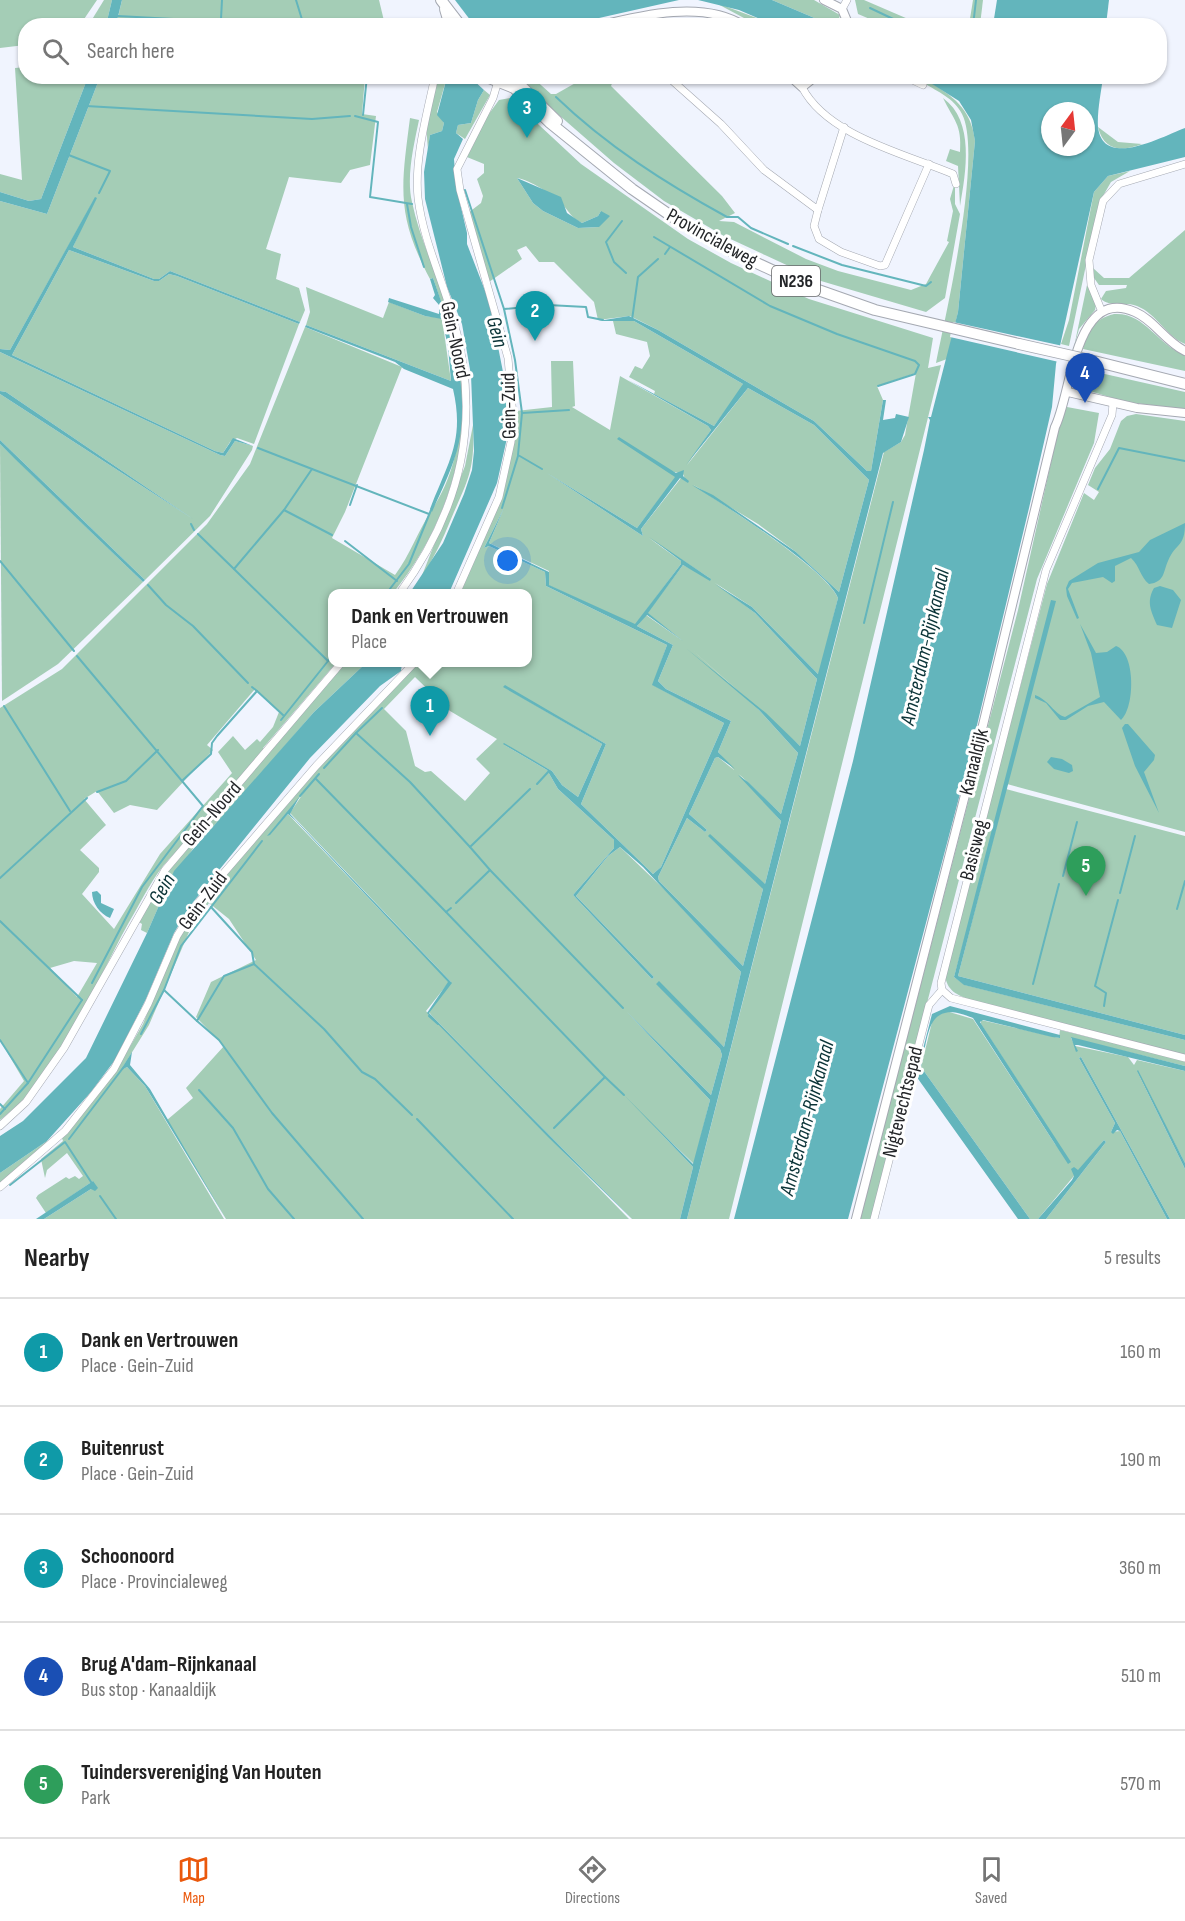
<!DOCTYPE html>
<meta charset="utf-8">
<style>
body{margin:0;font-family:"Sofia Sans Condensed",sans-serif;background:#f2f2f2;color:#222}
.compass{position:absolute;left:1041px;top:102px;width:54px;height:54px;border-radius:50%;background:#fff;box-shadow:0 2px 4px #0004;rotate:15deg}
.you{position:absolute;left:508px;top:561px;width:21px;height:21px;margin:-15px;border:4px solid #fff;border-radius:50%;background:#1a73e8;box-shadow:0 0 0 9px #1a73e833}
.badge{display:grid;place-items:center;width:39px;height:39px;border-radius:50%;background:#ea580c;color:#fff;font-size:20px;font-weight:700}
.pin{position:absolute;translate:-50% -50px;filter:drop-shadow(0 2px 3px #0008)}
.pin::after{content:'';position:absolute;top:32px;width:21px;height:18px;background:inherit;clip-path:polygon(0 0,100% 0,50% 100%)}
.popup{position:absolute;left:328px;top:589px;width:204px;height:78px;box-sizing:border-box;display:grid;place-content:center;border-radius:12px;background:#fff;filter:drop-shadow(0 2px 4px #0005);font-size:20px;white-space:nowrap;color:#767676}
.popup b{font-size:22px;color:#222}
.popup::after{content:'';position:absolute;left:50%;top:100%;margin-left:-12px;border:12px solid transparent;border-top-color:#fff}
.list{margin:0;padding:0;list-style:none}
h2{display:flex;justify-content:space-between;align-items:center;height:78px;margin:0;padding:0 24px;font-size:26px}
h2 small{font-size:20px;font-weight:400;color:#767676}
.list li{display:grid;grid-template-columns:39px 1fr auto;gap:18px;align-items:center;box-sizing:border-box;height:108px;padding:0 24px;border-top:2px solid #e0e0e0}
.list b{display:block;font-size:22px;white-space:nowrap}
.list p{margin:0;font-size:20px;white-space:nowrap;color:#767676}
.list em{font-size:20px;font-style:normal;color:#767676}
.icon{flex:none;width:33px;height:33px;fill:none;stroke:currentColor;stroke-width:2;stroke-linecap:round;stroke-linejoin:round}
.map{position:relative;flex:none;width:1185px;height:1219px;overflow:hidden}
.search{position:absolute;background:#fff;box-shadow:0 2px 4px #0004;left:18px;right:18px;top:18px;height:66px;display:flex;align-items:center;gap:15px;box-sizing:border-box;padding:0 21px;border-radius:24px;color:#767676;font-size:22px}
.sheet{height:618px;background:#fff}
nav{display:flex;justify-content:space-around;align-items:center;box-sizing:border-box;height:84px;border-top:2px solid #e0e0e0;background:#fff;font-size:16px;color:#767676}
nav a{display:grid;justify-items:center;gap:3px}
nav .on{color:#ea580c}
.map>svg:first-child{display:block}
</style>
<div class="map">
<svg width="1185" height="1219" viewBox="0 0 1185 1219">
<rect width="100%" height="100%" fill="#f0f4fe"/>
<g fill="#a4cdb6" fill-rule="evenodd">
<path d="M0,0H97L80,25L26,26L25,45L0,48Z"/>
<path d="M104,0H112L106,25L88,26Z"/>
<path d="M122,0H379L385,25L116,26Z"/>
<path d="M772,0H814L840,15L837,25H831Z"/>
<path d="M855,0H864L922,25H884L858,14Z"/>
<path d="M973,0H983L980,25H969Z"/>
<path d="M714,2L775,25H757Z"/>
<path d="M25,67L26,76L88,77L41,199L29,201L0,192V174L22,180L15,68Z"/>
<path d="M100,77H365L362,114L376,116L370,165L350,170L341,183L289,177L266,249L281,254L276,279L299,288L305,310L300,322L170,271L159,279H154L73,247L95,198L10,350L0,349V201L47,214Z"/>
<path d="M439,77H447L437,112L444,123L442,131L430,135L428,150L426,125Z"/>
<path d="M522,77H532L551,94H556L586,77H609L613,81L611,86L722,196L735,213L719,221L734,222L806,259L838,271L911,290L926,284L949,242L947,241L953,211L950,199L955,182V204L960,214L945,298L926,312L821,281L724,236L664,201L614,163L536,95Z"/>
<path d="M926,80C953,96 971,108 975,141L958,312L947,359L936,363C946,313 983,155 962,114C954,98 938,92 924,83Z"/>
<path d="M484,90L490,95L465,139L456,133L458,125L471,123L478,100Z"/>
<path d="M510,98L581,164L688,239L731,263L809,299L933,338L928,368L941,365L729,1219H687L884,452L901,442L905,435L916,373L877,386L883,400L871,471H867L814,421L658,330L630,316L598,320L594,302L554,262H539L526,246L517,250L522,259L489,282L468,213L481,203L483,196L477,179L484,173V164L462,155L467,144L499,100ZM517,178C530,180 552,194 562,204C570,212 571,218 582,223L598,216L601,211L599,227L578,228L543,211L533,203Z"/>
<path d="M943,98C975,121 966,172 960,206L958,166L946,161L950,149L960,152C962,124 954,121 943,98Z"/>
<path d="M410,118L419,120C414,144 406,177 412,202C420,241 440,280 452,319C481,415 455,517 393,593L332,594V662L336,663L263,748L266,753L344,663H366L314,712L239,799L194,847L165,892L147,933L141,930L142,924L139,922L158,884L177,859L175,853C158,869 147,890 136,910C96,977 65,1072 0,1120V1109L24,1081L0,1040V708L62,669L207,524L250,464L305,327L402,367L345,512L332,538L395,575C410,555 418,531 431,511C478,441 460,354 433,278L430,279C396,215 401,188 410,118ZM255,689L279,712L273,727L260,742L257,739L245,750L233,736L218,752L232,773L160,854L114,929L82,894L99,872V868L80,850L106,825L84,799L97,791L114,813L130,805L157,810L213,750L207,745ZM74,961L97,963L77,997L50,968Z"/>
<path d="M1098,127L1118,142L1142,144C1121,152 1104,151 1098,127Z"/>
<path d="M1130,171L1111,182L1099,203L1069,346L1061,344L1069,320L1094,192L1108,176Z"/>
<path d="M1185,230V344C1166,336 1157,314 1137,306C1125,301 1111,308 1101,299L1106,291L1126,288L1127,285H1099L1094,278L1093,268L1104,278H1129Z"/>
<path d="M69,250L154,281H159L169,274L177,276L299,324L254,444L237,438L230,442L223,453L215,451L12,355Z"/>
<path d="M1087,285L1096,305L1095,310L1079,329L1074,347Z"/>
<path d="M306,287L383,318L389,302L425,316L442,318L451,381L306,325L310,312Z"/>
<path d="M1114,314C1145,312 1157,345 1185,355V371L1083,349C1087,330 1094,319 1114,314Z"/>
<path d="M613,321H634L743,384L742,388L714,426L654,394L655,391L629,377L635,366L642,369L650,356L647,342L616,334Z"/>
<path d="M0,352L220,455L225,456L235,441L253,446L252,450L210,516L145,580L0,440V394L193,519L6,392L0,391Z"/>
<path d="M551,361H573L575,406L572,407L610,430L620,376L708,426L711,430L687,465L748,388L814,425L869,480L839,592L796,552L758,524L692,484C722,504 826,569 838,598L819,675L752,607L715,583L755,613L817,679L800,746L689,647L759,710L798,753L781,814L739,774L781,821L765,884L761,883L763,889L743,966L659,881L658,877L687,818L705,832L707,830L689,814L715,758L718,757L734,770L718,752L731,721L666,689L658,681L673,645L637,626L646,615L683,641L647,613L683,565L711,579L649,538L681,561V564L635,625L548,585L549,571L489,543L504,508L484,548L489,546L545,572L546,586L667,645L653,685L724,723L661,867L653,874L581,804L606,744L504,687L602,744L578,797L562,785L552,771L503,744L547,770L558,789L614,840V848L573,895L652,979L654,977L576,896L608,856L620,847L667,892L741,972L724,1047L656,983L720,1049L722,1055L711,1095L627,1012L710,1100L694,1164L650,1122L693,1167L680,1219H632L432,1016L429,1012L431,1008L451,982L290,813L304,792L274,829L288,814L449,982L426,1011L629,1219H226L167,1120L193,1098L186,1088L224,1046L196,1017L211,982L256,960L229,919L209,903L189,932L149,1025L121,1070L127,1067L145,1086L224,1219H44L91,1189L93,1181L46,1213L36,1198L38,1195L66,1177L69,1179L75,1176L79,1179L83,1176L67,1153L47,1170L45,1178L41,1159L63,1141L62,1138L110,1079L124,1057L143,1024L166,965L193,912L354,726L418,663L528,662V594L457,593L500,502L513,448L516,411L552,407ZM670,471L683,474L686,481L681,478L641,529L643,536L547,473L637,528L676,477ZM415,677L450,711L497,739L476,759L490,773L465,801L431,771L425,772L415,766L406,731L384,709Z"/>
<path d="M1078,368L1185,392V409L1126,402L1073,386Z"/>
<path d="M1067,407L1099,413L1094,443L1037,579L871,1219H860L1018,610L1061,418Z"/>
<path d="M1136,414L1185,421V832L1007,784L954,977L965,985L1185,1040V1055L971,1000C957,995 947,991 945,975L1047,584L1084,493L1094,500L1099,492L1088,485L1095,468L1110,449L1121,421L1127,416Z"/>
<path d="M473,425C475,471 468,479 451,519C442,541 434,558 421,578L465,466Z"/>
<path d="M0,444L143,582L58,664L2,701Z"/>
<path d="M1006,789L1185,836V1035L958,976Z"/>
<path d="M946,1011L973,1019L1055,1144L1070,1162L981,1024V1020L1059,1038L1060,1030L1185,1061V1066L1071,1038L1075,1046L1128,1057L1134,1065L1137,1060L1185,1071V1163L1137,1071L1185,1169V1219H1170L1081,1057L1079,1058L1115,1123L1111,1132L1120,1131L1167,1219H1046L1106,1142L1104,1140L1038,1219H1030L921,1067L933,1018Z"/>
<path d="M47,1141V1144L0,1183V1173Z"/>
</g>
<g fill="#63b5bc" fill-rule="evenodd">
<path d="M112,0H122L116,25H106Z"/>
<path d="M455,0H679L568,25H474Z"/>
<path d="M698,0H772L831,25H774L739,10Z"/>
<path d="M997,0H1109L1106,25H993Z"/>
<path d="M88,77H100L47,214L0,201V192L29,201L41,199Z"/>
<path d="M447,77H470L484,90L478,100L471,123L458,125L456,133L463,139L454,159L456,186L467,233V244L489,301L504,377L509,429L497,483L449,593L409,594L443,543L464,494L472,470L474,451L471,375L462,324L447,287L425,199L424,172L430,135L442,131L444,123L437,115Z"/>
<path d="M921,77H1103C1101,93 1097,111 1098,127C1103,170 1163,136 1185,128V157L1108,176L1094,192L1056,364L1052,407L1029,508L966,771L848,1219H734L853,761L924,450L930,420L928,417H931L958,312L975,141L971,120L959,101ZM1050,111H1086V147H1050Z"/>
<path d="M517,178L561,197L567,213L582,223L598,216L601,211L610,216L599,227L578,228L543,211L533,203Z"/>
<path d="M95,197L97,198L73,247L154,279H159L170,271L300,322L299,324L177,276L169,274L159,281H154L69,250L12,355L215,451L223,453L233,438L253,446L235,441L225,456L220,455L0,352V349L10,350Z"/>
<path d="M433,278C451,328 470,389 459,442C454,466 442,489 432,512L430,509C448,462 465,441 453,389L404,369L395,362L305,327L306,325L451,381L448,347L442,319L425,316L388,302L389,298L439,314V305L433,298L435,295L430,279Z"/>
<path d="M629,316L658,330L814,421L867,471H871L883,400H886L883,420L895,418L896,414L909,417L901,442L883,453L687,1219H680L693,1167L624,1095L693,1164L710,1100L627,1012L711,1095L722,1055L720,1049L656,984L659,981L724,1047L741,972L643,867L620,847L608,856L576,896L654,977L652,979L573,895L614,848V840L558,789L547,770L503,744L504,743L552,771L562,785L578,797L602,744L503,687L505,685L606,744L581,804L653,874L661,867L724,723L652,685L667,645L546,586L545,572L489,546L484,548L504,508L489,543L549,572V585L635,624L681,564V561L649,537L711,579L710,581L683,565L648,613L683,641L647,615L637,626L673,645L658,681L666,689L731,721L718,752L735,769L718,757L715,758L689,814L707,830L705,832L687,818L658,877L659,881L743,966L763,889L708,836L710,834L765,884L781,821L738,775L748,782L781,814L798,753L759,710L687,649L766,713L800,746L817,679L755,613L715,584L752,607L818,674L838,598C826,568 722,504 692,485L713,495L796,552L839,592L869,480L814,425L748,388L686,465L711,430L708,426L628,380L714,426L743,384L634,321H598Z"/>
<path d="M0,391L6,392L193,519L0,394Z"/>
<path d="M619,437L676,473L684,470L683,476L689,481L688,483L680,478L641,529L643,536L547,473L637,528L675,477L617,439Z"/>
<path d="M0,440L145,580L143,582L15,459L0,444Z"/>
<path d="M1185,523C1185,548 1176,542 1168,561C1163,572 1165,582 1149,584C1140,577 1140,566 1131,558L1115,566V581L1112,583L1103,577L1072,583L1068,589L1079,618L1077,619L1067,596L1066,588L1069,581L1098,563L1139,552L1150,540Z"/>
<path d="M1160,586L1173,590L1181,600L1172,628L1157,625C1151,611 1146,602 1154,588Z"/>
<path d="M1051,600L1056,601L958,976L1185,1035V1040L964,985L954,977Z"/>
<path d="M1080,624L1096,653L1107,652L1116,646C1136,653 1135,708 1121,720L1104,702L1088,706L1066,720H1060L1046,703L1035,698V695C1049,700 1054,714 1065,717L1100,697L1091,653Z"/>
<path d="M366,663H402L401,671L380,686L310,758L190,906L174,933L146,999L115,1060L91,1092L47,1141L0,1173V1136L23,1121L86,1058L147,933L174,871L314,712Z"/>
<path d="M1125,724H1128L1155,755L1154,760L1144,772L1159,813L1135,766L1122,728Z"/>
<path d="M1051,757L1062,759L1072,765L1073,771L1069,773L1054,769L1047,762Z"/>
<path d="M300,796L290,814L452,983L429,1013L632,1219L548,1137L427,1013L448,982L295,820L288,814L270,835L267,836Z"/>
<path d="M97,891L101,895V903L114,909L110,918C100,914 92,903 92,892Z"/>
<path d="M950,1006L1060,1035V1038L1052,1037L983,1020L980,1022L1071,1162L1068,1164L973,1018C927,998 929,1033 921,1067L1030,1219H1018L916,1076L932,1014Z"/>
<path d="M1071,1037L1185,1066V1071L1078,1045H1075L1078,1051L1076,1052Z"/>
<path d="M132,1052L130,1065L150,1089L226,1219L145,1086L127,1067L120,1071Z"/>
<path d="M1081,1057L1170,1219H1167L1120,1131L1117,1130L1113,1134L1111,1132L1115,1123L1079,1058Z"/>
<path d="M1138,1070L1185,1163V1169L1137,1071Z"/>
<path d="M1104,1140L1106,1142L1046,1219H1038L1072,1180L1074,1176L1071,1169L1074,1167L1078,1170Z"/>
<path d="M93,1181L98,1188L95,1191L91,1189L44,1219H36Z"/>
</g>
<path fill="#f0f4fe" d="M953,322L1063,346L1059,362L950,337Z"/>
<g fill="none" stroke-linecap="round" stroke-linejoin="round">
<g stroke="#63b5bc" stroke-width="2">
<path d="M296,0L304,26"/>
<path d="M870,8L908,26"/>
<path d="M118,16L210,21"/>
<path d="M221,19L222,0"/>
<path d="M215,22L221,19L296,25"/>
<path d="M973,26L976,0"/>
<path d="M556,97C607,146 665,183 727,217H738L751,228L788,244"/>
<path d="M86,106L312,119L350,116"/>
<path d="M363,115L367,76"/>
<path d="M355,116L378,122L370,197L412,204"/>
<path d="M66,154L110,171L99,193"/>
<path d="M465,190L504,309L515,360L522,413L518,455L542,469"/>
<path d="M407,204L411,227L424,267"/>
<path d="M622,221L606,242L614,262L626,273"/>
<path d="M654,237L770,306L837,334L915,361L919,365L915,374L878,386"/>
<path d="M793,246L842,265L926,286L931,282"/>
<path d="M665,254L670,247"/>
<path d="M504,309L548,305L586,307L588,317L603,320"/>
<path d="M632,320L638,277L658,259"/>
<path d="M522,413L569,410"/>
<path d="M258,448L312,469L284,510L234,569L328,661"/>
<path d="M312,469L429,514"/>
<path d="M1098,489L1119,448L1185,461"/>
<path d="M350,505L357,485"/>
<path d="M502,508L518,456"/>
<path d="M284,510L332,535"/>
<path d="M191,524L194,530"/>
<path d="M198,534L234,569"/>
<path d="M345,541L397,581"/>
<path d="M0,561L74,651"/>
<path d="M148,585L166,605L193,626L248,683"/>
<path d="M386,594L409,564L431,510"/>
<path d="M864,623L893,502"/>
<path d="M77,656L203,806L142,887L92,983"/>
<path d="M252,687L257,691"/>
<path d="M4,706L70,811"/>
<path d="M281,720L332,656"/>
<path d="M356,733L382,708"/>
<path d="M324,768L356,733L410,782L470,847"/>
<path d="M316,779L446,912L451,908"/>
<path d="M183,780L211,754L212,743L217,736L257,691L283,715"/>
<path d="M537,784L549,771"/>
<path d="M97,792L126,781L158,750"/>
<path d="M300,796L319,774"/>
<path d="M490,870L623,1008"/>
<path d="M1063,876L1077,822"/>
<path d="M0,878L87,798"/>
<path d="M1120,893L1135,836"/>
<path d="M456,903L490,870L470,847L530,789"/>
<path d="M211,907L252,952L254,964L224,976L197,1021L219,1040L272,1113L363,1219"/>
<path d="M1177,909L1185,881"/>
<path d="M446,912L605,1077L554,1128"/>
<path d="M0,921L82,1000"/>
<path d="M254,964L324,1029L362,1072L375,1079L412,1115"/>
<path d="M1033,984L1059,884"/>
<path d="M164,990L197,1021"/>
<path d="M1104,1006L1106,993L1095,986L1118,900"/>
<path d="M429,1016L438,1024"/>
<path d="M141,1034L164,990L181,946L262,841"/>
<path d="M0,1040L28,1083L0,1114"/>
<path d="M605,1077L624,1095"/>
<path d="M28,1083L82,1000"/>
<path d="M199,1090L233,1128L268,1189L294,1219"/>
<path d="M0,1104L5,1109"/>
<path d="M417,1119L513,1219"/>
<path d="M69,1139L123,1068"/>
<path d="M10,1185L65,1142L93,1185"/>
<path d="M100,1196L116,1219"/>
</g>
<g stroke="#a5a9b2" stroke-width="8">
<g id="minor">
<path d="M842,9L847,0"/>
<path d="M667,76L721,124L764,170L818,210L844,127"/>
<path d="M904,76L923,85"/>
<path d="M802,87C827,136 906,154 953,174L956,184"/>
<path d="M818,210L814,226L819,239L841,252L880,266L885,265L929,164"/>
<path d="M1102,312L1091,285L1089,260L1103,201L1119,184L1185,164"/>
<path d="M1113,403L1112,415L1046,570L941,983L942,990L951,998L1185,1058"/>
<path d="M399,594C462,508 483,418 452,315C441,276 423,239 418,198C414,159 427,114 435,76"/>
<path d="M456,594L499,497L511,442L513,416L508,358L460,190L457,169L493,98L498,81"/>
<path d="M0,1126L26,1102L64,1048L165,870L342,662"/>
<path d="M0,1187L65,1131L114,1069L148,1004L177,936L197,904L316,766L415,662"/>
<path d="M874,1219L929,1005L942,990"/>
</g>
</g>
<g stroke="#a5a9b2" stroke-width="10">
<g id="tertiary">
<path d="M824,0L842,9L847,21L845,26"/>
<path d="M598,26C643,15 704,0 744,26"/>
<path d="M790,76L802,87L816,76"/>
<path d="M1068,392L1137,408L1185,413"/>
<path d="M856,1219L983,725L1055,427C1072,394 1074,285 1135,312C1154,320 1165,341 1185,351"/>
</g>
</g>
<g stroke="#a5a9b2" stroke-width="12">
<g id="primary">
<path d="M441,0L461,26"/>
<path d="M445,9L450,26"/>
<path d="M484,76L514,88L549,122L632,189L677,220L733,252L804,285L875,310L1019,344"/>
<path d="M511,76L557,121"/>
<path d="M1090,360L1185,384"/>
</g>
</g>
<use href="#minor" stroke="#fff" stroke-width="7"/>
<use href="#tertiary" stroke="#fff" stroke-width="8"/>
<use href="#primary" stroke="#fff" stroke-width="10"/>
<g stroke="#a5a9b2" stroke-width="12" stroke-linecap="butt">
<path id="primary-bridge" d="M1019,344L1090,360"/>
</g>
<use href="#primary-bridge" stroke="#fff" stroke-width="10"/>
</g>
<g text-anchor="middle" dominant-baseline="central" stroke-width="6" stroke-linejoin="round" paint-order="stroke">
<rect fill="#fff" stroke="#666769" stroke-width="1.5" x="772" y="266" width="48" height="30" rx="4.5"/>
<g font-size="18" font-weight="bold" fill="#242629">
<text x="796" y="281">N236</text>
</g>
<g font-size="20" fill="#242629" stroke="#fff">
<text transform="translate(712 238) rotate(29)">Provincialeweg</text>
<text transform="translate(455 340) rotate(78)">Gein-Noord</text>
<text transform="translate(509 406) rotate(-91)">Gein-Zuid</text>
<text transform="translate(974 762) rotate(-76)">Kanaaldijk</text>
<text transform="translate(212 814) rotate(-49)">Gein-Noord</text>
<text transform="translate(974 850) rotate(-76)">Basisweg</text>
<text transform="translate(203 901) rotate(-53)">Gein-Zuid</text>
<text transform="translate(903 1102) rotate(-76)">Nigtevechtsepad</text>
</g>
<g font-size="21" font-style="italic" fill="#0a3337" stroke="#fff">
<text transform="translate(497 332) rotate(74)">Gein</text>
<text transform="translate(925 647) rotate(-77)">Amsterdam-Rijnkanaal</text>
<text transform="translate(162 889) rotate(-59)">Gein</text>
<text transform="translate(807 1118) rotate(-75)">Amsterdam-Rijnkanaal</text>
</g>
</g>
</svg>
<svg class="compass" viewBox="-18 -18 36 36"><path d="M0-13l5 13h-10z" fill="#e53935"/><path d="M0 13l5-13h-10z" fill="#767676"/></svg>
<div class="you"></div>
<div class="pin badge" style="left:430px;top:736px;background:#0f9aa8">1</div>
<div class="popup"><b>Dank en Vertrouwen</b>Place</div>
<div class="pin badge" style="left:535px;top:341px;background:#0f9aa8">2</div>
<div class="pin badge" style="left:527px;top:138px;background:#0f9aa8">3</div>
<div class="pin badge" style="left:1085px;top:403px;background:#1a4fb4">4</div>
<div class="pin badge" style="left:1086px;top:896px;background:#2e9e5b">5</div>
<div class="search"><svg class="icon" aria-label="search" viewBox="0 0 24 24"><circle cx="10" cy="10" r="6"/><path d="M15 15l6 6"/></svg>Search here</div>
</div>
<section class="sheet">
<h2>Nearby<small>5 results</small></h2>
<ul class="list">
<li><span class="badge" style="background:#0f9aa8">1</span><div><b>Dank en Vertrouwen</b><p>Place · Gein-Zuid</p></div><em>160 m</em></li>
<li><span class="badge" style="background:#0f9aa8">2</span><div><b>Buitenrust</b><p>Place · Gein-Zuid</p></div><em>190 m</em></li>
<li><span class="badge" style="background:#0f9aa8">3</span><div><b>Schoonoord</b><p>Place · Provincialeweg</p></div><em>360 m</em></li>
<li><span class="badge" style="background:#1a4fb4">4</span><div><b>Brug A'dam-Rijnkanaal</b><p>Bus stop · Kanaaldijk</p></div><em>510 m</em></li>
<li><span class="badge" style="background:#2e9e5b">5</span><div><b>Tuindersvereniging Van Houten</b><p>Park</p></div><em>570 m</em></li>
</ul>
</section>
<nav>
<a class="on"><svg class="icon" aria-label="map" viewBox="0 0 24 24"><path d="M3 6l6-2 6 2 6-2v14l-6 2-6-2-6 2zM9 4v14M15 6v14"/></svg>Map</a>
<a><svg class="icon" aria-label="directions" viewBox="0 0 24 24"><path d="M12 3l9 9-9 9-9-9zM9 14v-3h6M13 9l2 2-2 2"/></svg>Directions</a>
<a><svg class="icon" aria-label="saved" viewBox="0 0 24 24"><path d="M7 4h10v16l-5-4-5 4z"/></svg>Saved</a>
</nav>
